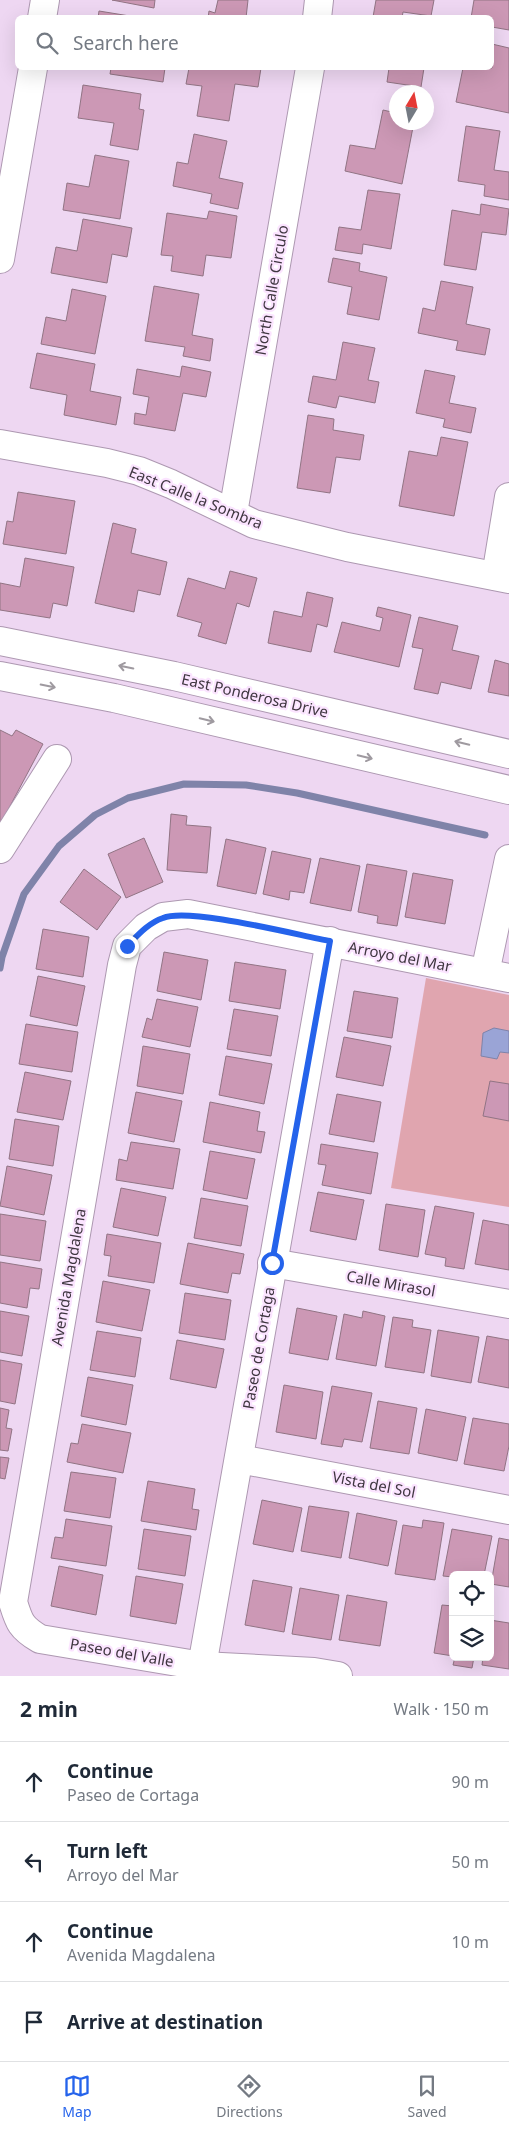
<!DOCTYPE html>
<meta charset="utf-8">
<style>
body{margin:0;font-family:"Noto Sans",sans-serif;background:#f6f6f7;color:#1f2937}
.controls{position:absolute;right:15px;bottom:15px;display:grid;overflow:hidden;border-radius:8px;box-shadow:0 5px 20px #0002}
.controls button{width:45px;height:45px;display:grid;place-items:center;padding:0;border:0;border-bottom:1px solid #e0e1e3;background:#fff;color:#1f2937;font:25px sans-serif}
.compass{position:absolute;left:389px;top:85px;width:45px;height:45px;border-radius:50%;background:#fff;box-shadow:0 5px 20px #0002;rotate:10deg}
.stop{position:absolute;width:15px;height:15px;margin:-11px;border:4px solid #2563eb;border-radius:50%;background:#fff}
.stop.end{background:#2563eb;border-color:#fff;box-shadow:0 1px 5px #0008}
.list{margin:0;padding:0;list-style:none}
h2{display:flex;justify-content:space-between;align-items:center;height:65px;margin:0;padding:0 20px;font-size:21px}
h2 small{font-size:16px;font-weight:400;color:#747a83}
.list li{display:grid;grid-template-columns:32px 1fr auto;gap:15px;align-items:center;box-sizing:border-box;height:80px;padding:0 20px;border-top:1px solid #e0e1e3}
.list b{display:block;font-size:19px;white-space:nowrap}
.list p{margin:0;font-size:16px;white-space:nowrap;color:#747a83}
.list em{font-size:16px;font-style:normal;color:#747a83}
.icon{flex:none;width:28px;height:28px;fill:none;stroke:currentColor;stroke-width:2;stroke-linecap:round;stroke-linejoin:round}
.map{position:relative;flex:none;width:509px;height:1676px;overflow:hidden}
.search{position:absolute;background:#fff;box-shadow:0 5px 20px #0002;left:15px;right:15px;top:15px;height:55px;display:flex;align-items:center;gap:12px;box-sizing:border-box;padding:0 18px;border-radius:8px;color:#747a83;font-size:19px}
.sheet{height:385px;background:#fff}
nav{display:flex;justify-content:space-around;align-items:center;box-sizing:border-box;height:70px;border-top:1px solid #e0e1e3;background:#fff;font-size:14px;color:#747a83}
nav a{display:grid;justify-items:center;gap:2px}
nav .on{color:#2563eb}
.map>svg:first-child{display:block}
</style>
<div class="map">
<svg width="509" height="1676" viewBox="0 0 509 1676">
<rect width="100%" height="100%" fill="#eed7f2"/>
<path fill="#e0a5af" d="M426,978L509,995V1207L391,1188Z"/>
<path fill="#9aa4d6" stroke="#7f83a9" d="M494,1028L509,1031V1053L500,1052L497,1059L481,1056L483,1033Z"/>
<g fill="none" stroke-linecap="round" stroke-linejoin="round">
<path stroke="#7f83a9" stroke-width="7" d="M0,968L2,957L24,894L59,846L95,815L128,798L184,784L246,785L297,793L485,835"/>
</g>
<g fill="#cc98b5" stroke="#917484">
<path d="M112,0H155L154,8Z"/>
<path d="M218,0H248L246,18H208L209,11L215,13Z"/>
<path d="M376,0H434L431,16L403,12L402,18L373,17Z"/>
<path d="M474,0H509V30L492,27V18H471Z"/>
<path d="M99,11L142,18H98Z"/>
<path d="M492,44L509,48V113L456,102L463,68H492Z"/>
<path d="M111,68H165L163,82L110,74Z"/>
<path d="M189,68H261L258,87L235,84L229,121L197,116L202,86L186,84Z"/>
<path d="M389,68H424L421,87L387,82Z"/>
<path d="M83,85L141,94L139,109L144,110L138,150L110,145L114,123L78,118Z"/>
<path d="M383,110L396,113V122H414L402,184L345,171L350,145L375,149Z"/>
<path d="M466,126L500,131L494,170L509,172V200L484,196L485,185L458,181Z"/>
<path d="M194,134L227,141L219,178L243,183L238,209L210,203L212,194L173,186L177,162L188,164Z"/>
<path d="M95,155L129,161L120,219L63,210L67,183L89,187Z"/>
<path d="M368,190L400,194L391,249L363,244L362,254L335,250L339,227L361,230Z"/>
<path d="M481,204L509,209L506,235L482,232L476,270L444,265L452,210L480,215Z"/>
<path d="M209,211L237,216L231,258L206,255L203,276L171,271L173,256L161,255L167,213L207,219Z"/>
<path d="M83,219L132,228L127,257L112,254L107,283L51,273L56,247L77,251Z"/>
<path d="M333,258L360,263L359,271L387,277L379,320L347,314L352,287L328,282Z"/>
<path d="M441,281L473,287L466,324L490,329L485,355L456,350L458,341L418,333L423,308L435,311Z"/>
<path d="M154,286L199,294L192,335L213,339L210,361L183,356L185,347L145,341Z"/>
<path d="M72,289L106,296L95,354L41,344L46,317L66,321Z"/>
<path d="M343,342L375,348L368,380L379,382L375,403L339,396L336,408L308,402L313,376L336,380Z"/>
<path d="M37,353L95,364L90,391L121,397L116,425L64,415L67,395L30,388Z"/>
<path d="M182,366L211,372L206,397L183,393L175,431L134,424L135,413L146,415L149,397L133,394L137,369L180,377Z"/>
<path d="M425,370L455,376L449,403L476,408L471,433L443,427L445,419L416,413Z"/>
<path d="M308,415L334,419L333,430L364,435L360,460L336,457L330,493L297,488Z"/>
<path d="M441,437L468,442L454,516L399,506L409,451L437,456Z"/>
<path d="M18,492L75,501L66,554L3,544L7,521L13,522Z"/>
<path d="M113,523L136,529L131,553L167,562L160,595L138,590L134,612L95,603Z"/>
<path d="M25,558L74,567L67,606L53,603L50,618L0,610V583L20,587Z"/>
<path d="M230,571L257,578L249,607L237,603L226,644L198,636L202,623L177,616L188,578L225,589Z"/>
<path d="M307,592L333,598L327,627L317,624L311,652L268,643L274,611L302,617Z"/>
<path d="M378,607L411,615L399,667L334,652L342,622L380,631L383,618L376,616Z"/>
<path d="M419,617L458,626L452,650L479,656L471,689L441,682L438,694L414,689L423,649L412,647Z"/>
<path d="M495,660L509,664V696L488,692Z"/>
<path d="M0,730L12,736L16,730L43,744L0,825Z"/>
<path d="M171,814L187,816L186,825L211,827L207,873L167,870Z"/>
<path d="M144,838L163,882L126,898L108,854Z"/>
<path d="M226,839L266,848L256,894L217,886Z"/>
<path d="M272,851L311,859L304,893L290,891L289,900L263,894Z"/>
<path d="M320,858L360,866L351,911L310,903Z"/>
<path d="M367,864L407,871L397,926L377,923L378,916L358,912Z"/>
<path d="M84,869L121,897L97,930L60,902Z"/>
<path d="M413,873L453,880L445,924L405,917Z"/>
<path d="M43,929L89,937L83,977L36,969Z"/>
<path d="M164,952L208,960L201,1000L157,991Z"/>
<path d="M235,962L286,970L280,1009L229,1001Z"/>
<path d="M38,976L85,986L77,1026L30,1016Z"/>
<path d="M354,991L398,998L392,1038L347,1031Z"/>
<path d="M157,999L198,1007L190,1047L142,1037L147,1018L152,1020Z"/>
<path d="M234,1009L278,1016L271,1056L227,1049Z"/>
<path d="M26,1024L78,1032L72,1072L19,1064Z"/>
<path d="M344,1037L391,1046L383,1086L336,1077Z"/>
<path d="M143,1046L190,1054L183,1094L137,1086Z"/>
<path d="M226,1056L272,1064L264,1104L219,1095Z"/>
<path d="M25,1072L71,1081L63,1120L17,1112Z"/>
<path d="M490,1081L509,1084V1121L483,1116Z"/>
<path d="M136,1092L182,1101L174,1142L128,1133Z"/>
<path d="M337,1094L381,1102L374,1142L329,1134Z"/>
<path d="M210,1102L260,1112L257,1131L265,1132L261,1153L203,1142Z"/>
<path d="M15,1119L59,1126L53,1166L9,1159Z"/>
<path d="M131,1142L180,1149L173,1189L116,1180L119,1159L127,1161Z"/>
<path d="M321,1144L378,1153L371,1194L322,1185L326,1165L318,1164Z"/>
<path d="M210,1151L255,1159L247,1199L203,1190Z"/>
<path d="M7,1166L52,1175L44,1215L0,1206Z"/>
<path d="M121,1188L166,1197L158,1236L113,1227Z"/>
<path d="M318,1192L364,1200L356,1240L310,1231Z"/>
<path d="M201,1198L248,1206L241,1246L194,1238Z"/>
<path d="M386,1204L425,1210L418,1257L379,1250Z"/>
<path d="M435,1206L474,1213L464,1269L445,1266L446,1258L425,1254Z"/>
<path d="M0,1214L46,1221L40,1261L0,1255Z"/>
<path d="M483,1220L509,1225V1270L475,1264Z"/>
<path d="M107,1234L161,1243L154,1283L108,1276L111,1256L104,1255Z"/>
<path d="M188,1243L244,1254L240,1274L232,1273L228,1293L180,1284Z"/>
<path d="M0,1262L42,1269L39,1289L30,1288L27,1308L0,1303Z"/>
<path d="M103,1281L150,1290L142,1331L96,1322Z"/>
<path d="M185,1293L231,1300L225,1340L179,1333Z"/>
<path d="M297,1308L337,1316L328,1360L289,1353Z"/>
<path d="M0,1311L29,1316L22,1356L0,1352Z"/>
<path d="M363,1311L385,1316L376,1366L336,1359L344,1314L362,1318Z"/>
<path d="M393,1317L413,1320L412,1327L431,1330L424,1373L385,1367Z"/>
<path d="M438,1330L479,1337L471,1383L431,1376Z"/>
<path d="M97,1331L141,1338L135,1377L90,1370Z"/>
<path d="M487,1336L509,1340V1388L478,1382Z"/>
<path d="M177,1340L224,1349L216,1388L170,1379Z"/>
<path d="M0,1360L22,1364L15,1404L0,1401Z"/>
<path d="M88,1377L133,1385L126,1425L81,1416Z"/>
<path d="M284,1385L323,1392L316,1439L276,1432Z"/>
<path d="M332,1386L372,1393L362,1442L344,1439L342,1447L321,1444Z"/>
<path d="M378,1401L417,1408L409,1454L370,1448Z"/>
<path d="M0,1408L9,1410L6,1428L12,1429L8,1451L0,1450Z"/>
<path d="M426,1409L466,1417L457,1461L418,1453Z"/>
<path d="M473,1418L509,1424V1446L504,1471L464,1464Z"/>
<path d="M82,1424L131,1433L123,1473L67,1462L71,1443L78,1444Z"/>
<path d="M0,1457L9,1458L5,1479L0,1478Z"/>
<path d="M71,1472L116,1478L110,1518L64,1511Z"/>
<path d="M148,1481L195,1489L192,1509L199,1510L196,1530L141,1521Z"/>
<path d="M262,1500L302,1508L293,1552L253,1544Z"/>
<path d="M309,1506L349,1512L341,1558L301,1551Z"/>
<path d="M357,1513L397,1521L388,1566L349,1558Z"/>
<path d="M66,1519L112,1526L106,1566L51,1558L55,1537L63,1538Z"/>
<path d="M423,1520L444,1523L435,1580L395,1574L403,1525L422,1528Z"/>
<path d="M144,1529L191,1536L185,1576L138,1569Z"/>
<path d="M452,1529L492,1536L484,1575H453V1577L443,1576Z"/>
<path d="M499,1538L509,1540V1587L491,1584Z"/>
<path d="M59,1566L103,1575L96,1615L51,1606Z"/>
<path d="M136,1576L183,1584L176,1624L130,1616Z"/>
<path d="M253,1580L292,1587L284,1632L245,1625Z"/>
<path d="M300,1588L339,1595L331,1640L292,1634Z"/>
<path d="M347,1595L387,1602L380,1646L339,1640Z"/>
<path d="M442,1605L453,1606V1656L434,1653Z"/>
<path d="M490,1620L509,1623V1669L482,1665L483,1657H490Z"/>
<path d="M455,1657H474L472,1668L453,1665Z"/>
</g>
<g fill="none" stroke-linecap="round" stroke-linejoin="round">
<g stroke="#ad98b1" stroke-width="30">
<g id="minor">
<path d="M42,18L45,0"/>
<path d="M317,18L319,0"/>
<path d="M0,259L33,68"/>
<path d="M0,444L107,463L139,471L171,484L254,524L347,547L509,579"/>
<path d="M233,513L310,68"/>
<path d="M496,576L509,497"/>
<path d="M0,849L57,759"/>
<path d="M485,973L509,859"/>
<path d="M272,1263L509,1304"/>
<path d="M239,1459L509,1510"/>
<path d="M202,1666L330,941"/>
<path d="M338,1676L314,1672L202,1666L40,1639C21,1628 19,1622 13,1602L122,965L127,946L146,927L163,917L188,914L509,978"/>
</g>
</g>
<g stroke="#ad98b1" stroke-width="30">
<g id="major">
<path d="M0,641L174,676L509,754"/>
<path d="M0,676L114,698L509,790"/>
</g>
</g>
<use href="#minor" stroke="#fff" stroke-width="28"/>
<use href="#major" stroke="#fff" stroke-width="28"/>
</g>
<defs><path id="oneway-shaft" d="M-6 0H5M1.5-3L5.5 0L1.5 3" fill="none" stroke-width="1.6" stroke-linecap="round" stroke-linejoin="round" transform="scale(1.25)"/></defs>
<g stroke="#9f9aa0">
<use href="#oneway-shaft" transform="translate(126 667) rotate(-168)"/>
<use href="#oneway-shaft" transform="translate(48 686) rotate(11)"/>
<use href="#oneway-shaft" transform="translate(207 720) rotate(13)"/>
<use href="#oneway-shaft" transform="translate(462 743) rotate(-167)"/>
<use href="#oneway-shaft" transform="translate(365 757) rotate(13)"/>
</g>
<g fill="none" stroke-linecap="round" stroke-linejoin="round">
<path stroke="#2563eb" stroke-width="6" d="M127,946C137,936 148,923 163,918C189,907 297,935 330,941L272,1263"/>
</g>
<g text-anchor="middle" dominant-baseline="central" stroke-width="4.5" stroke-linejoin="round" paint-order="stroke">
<g font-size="15" fill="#3f3640" stroke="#fbe4ff">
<text transform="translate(271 290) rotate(-80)">North Calle Circulo</text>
<text transform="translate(196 497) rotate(22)">East Calle la Sombra</text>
<text transform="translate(255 695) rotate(13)">East Ponderosa Drive</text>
<text transform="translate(400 956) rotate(11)">Arroyo del Mar</text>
<text transform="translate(68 1277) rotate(-80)">Avenida Magdalena</text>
<text transform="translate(391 1283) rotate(10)">Calle Mirasol</text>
<text transform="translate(258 1348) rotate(-80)">Paseo de Cortaga</text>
<text transform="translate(374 1484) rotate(11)">Vista del Sol</text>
<text transform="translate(122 1652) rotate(10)">Paseo del Valle</text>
</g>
</g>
</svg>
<div class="controls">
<button><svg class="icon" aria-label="locate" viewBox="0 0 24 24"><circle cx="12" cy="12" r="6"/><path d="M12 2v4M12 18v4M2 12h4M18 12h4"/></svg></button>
<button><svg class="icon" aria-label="layers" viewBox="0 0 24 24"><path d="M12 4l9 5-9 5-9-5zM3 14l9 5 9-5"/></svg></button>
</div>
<svg class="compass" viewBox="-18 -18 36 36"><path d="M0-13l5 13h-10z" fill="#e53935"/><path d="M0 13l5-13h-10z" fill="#747a83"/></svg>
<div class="stop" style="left:272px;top:1263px"></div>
<div class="stop end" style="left:127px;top:946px"></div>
<div class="search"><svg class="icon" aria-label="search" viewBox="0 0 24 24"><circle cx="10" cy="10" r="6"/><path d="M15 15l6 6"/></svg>Search here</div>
</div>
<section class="sheet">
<h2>2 min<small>Walk · 150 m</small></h2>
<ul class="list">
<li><svg class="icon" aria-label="ahead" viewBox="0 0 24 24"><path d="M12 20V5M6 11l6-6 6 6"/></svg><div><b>Continue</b><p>Paseo de Cortaga</p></div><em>90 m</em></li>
<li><svg class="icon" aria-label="left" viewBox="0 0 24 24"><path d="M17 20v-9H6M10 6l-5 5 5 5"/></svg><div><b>Turn left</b><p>Arroyo del Mar</p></div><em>50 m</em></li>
<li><svg class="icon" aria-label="ahead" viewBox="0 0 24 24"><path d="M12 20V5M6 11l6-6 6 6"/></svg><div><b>Continue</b><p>Avenida Magdalena</p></div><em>10 m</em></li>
<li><svg class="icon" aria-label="arrive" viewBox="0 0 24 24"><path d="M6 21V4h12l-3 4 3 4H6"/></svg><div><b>Arrive at destination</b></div></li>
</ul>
</section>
<nav>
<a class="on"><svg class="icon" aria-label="map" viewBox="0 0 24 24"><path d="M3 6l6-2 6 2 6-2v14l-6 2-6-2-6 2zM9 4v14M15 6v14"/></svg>Map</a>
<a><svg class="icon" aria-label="directions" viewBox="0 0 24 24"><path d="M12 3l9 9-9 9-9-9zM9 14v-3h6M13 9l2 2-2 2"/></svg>Directions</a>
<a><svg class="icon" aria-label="saved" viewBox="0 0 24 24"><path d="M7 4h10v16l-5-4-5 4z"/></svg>Saved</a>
</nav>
